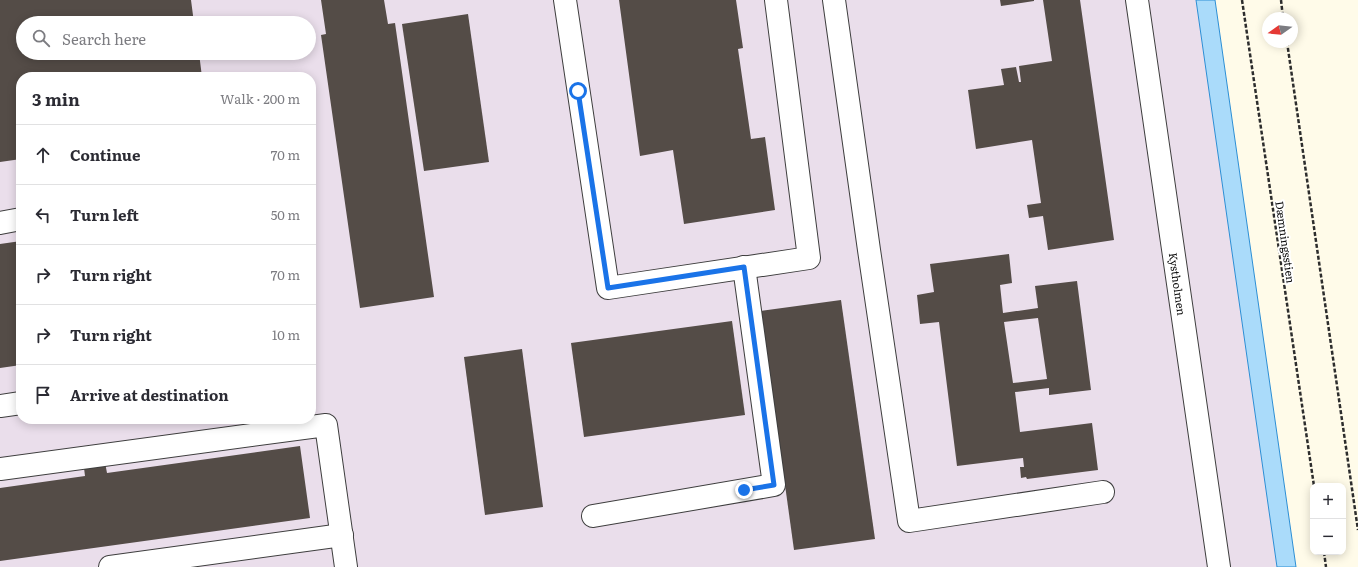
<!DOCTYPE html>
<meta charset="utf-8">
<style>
body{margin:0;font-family:Literata,serif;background:#f7f7f7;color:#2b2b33}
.controls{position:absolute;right:12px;bottom:12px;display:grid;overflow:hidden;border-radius:8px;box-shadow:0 2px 10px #0003}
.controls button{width:36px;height:36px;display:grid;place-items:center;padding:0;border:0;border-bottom:1px solid #e1e1e2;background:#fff;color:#2b2b33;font:20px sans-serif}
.compass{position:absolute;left:1262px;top:12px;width:36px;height:36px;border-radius:50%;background:#fff;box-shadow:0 2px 10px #0003;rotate:255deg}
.stop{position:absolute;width:12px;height:12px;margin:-9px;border:3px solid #1a73e8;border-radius:50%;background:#fff}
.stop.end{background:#1a73e8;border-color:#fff;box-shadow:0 1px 4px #0008}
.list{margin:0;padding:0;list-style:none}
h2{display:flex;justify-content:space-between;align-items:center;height:52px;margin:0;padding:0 16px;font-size:17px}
h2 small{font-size:13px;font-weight:400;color:#7c7c81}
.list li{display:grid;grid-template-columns:26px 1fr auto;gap:12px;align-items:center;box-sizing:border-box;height:60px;padding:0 16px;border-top:1px solid #e1e1e2}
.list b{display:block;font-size:15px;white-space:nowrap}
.list em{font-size:13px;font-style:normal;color:#7c7c81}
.icon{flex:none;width:22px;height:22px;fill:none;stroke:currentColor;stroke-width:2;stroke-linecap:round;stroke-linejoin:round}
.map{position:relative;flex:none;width:1358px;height:567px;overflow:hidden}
.search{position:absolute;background:#fff;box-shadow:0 2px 10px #0003;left:16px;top:16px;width:300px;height:44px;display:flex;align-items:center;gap:10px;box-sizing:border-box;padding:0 14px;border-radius:22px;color:#7c7c81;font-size:15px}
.panel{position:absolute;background:#fff;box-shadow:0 2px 10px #0003;left:16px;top:72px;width:300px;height:352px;border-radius:16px}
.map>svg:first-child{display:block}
</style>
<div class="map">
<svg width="1358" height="567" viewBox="0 0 1358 567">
<rect width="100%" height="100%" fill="#fffbe9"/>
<path fill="#eadeeb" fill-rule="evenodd" d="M0,0H1214L1295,567H0ZM23,23H309V53H23ZM21,77H311V419H21Z"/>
<path fill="#aadbfa" stroke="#2d8fd5" d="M1196,0H1215L1296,567H1277Z"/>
<g fill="#544c47" fill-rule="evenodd">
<path d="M0,0H191L194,23H23V53H199L202,77H21V159L0,162Z"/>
<path d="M321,0H384L388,24L395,23L434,297L360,308L321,35L326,34Z"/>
<path d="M619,0H736L743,48L738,49L751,139L765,137L775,210L684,224L673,150L640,156Z"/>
<path d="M1000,0H1034V1L1001,6Z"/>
<path d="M1043,0H1080L1114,240L1048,250L1043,216L1029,218L1027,205L1041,203L1032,140L976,149L968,90L1004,85L1001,69L1016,67L1019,82H1021L1019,66L1052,61Z"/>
<path d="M468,14L489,162L424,171L402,24Z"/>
<path d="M21,241V365L0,368V244Z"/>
<path d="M1009,254L1012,283L1000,285L1003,313L1038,308L1035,286L1077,281L1091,390L1049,395V388L1015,392L1020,432L1092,423L1098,470L1027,479L1026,477L1021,478L1020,467H1024L1023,458L957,466L939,322L920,324L917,295L934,292L930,264ZM1038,318L1047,379L1013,383L1004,322Z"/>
<path d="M841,300L875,539L794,550L761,311Z"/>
<path d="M732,321L745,415L584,437L571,343Z"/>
<path d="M522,349L543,507L485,515L464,357Z"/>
<path d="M300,446L310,518L0,561V488L85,476L83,460L104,457L107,473Z"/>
</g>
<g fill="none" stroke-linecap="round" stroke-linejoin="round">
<g stroke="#3e3e3e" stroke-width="24">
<g id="minor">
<path d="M565,0L608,288L809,258L776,0"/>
<path d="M834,0L869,250L909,521L1103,492"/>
<path d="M1137,0L1219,567"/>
<path d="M0,223L21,219"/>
<path d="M0,406L21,403"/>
<path d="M0,469L326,425L346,567"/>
<path d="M593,516L774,485L744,267"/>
<path d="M110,567L342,535"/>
</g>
</g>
<g stroke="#2d2d2d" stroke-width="2.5" stroke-dasharray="4 2" stroke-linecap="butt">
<path d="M1242,0L1314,486"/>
<path d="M1281,0L1283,18"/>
<path d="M1287,42L1358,530"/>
<path d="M1324,552L1326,567"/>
</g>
<use href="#minor" stroke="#fff" stroke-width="22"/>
</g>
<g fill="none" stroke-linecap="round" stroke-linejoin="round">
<path stroke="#1a73e8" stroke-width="5" d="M578,91L608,288L744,267L774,485L744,490"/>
</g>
<g text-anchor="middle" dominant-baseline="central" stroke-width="4" stroke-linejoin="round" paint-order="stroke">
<g font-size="11" fill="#0b0b0b" stroke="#fff">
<text transform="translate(1286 242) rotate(82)">Dæmningsstien</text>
<text transform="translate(1178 284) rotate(82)">Kystholmen</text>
</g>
</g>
</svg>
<div class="controls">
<button>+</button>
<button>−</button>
</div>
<svg class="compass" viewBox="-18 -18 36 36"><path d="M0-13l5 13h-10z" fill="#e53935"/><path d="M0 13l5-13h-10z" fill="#7c7c81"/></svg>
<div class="stop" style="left:578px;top:91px"></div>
<div class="stop end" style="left:744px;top:490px"></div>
<div class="search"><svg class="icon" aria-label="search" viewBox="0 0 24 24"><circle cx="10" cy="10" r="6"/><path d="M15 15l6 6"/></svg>Search here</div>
<section class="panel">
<h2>3 min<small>Walk · 200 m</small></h2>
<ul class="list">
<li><svg class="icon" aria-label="ahead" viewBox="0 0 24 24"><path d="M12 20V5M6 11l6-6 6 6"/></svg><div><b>Continue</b></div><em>70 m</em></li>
<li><svg class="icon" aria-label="left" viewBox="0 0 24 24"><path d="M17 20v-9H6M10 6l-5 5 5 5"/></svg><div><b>Turn left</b></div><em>50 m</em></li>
<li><svg class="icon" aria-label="right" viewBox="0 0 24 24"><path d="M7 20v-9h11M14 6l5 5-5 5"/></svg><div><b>Turn right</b></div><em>70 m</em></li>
<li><svg class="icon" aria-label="right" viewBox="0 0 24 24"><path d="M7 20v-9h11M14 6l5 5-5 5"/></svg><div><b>Turn right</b></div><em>10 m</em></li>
<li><svg class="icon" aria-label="arrive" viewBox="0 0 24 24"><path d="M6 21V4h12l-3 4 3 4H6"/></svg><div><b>Arrive at destination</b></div></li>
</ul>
</section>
</div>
